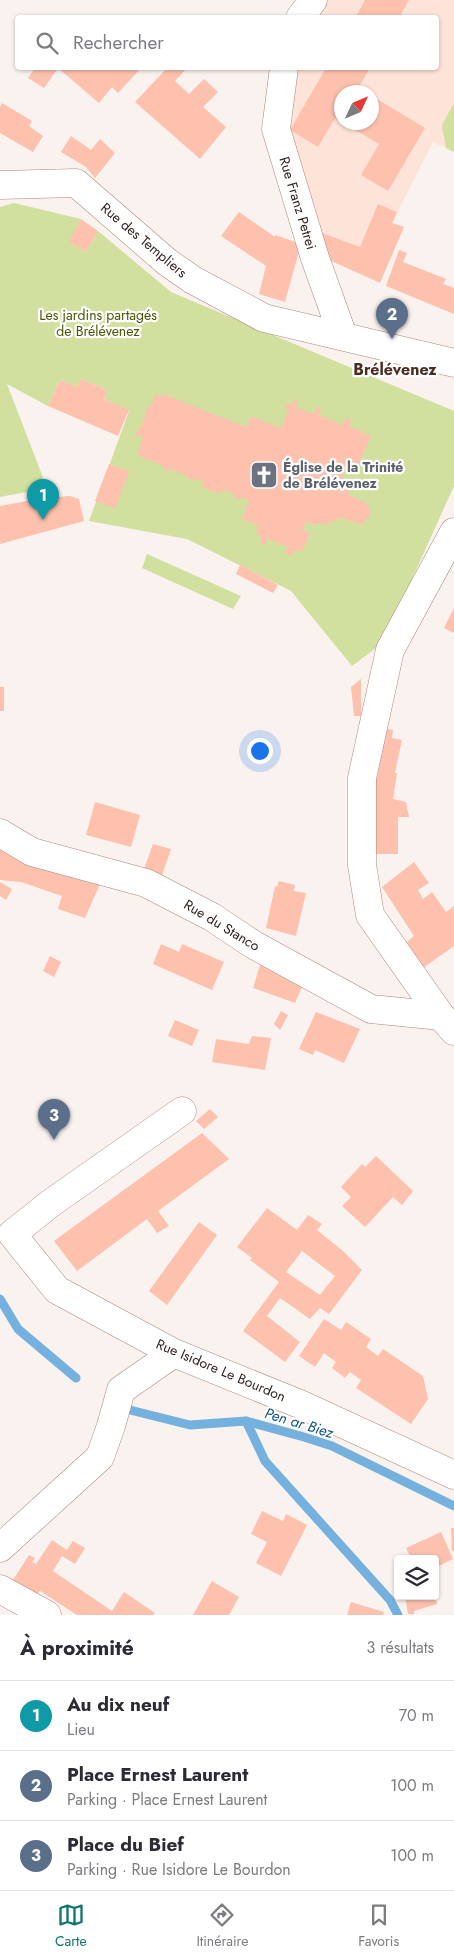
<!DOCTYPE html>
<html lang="fr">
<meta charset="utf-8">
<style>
body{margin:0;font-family:Jost,sans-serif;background:#f7f7f7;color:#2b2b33}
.controls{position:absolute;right:15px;bottom:15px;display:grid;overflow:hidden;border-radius:5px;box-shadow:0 1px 4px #0004}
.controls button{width:45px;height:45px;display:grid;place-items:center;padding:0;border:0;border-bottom:1px solid #e1e1e2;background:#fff;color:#2b2b33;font:25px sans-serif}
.compass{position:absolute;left:334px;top:85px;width:45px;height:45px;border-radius:50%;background:#fff;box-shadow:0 1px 4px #0004;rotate:46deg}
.you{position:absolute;left:259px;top:750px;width:18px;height:18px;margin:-12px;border:4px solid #fff;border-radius:50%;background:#1a73e8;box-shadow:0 0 0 8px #1a73e833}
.badge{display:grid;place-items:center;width:32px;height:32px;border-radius:50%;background:#0f766e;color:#fff;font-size:16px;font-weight:700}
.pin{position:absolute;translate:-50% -41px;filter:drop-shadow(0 1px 2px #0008)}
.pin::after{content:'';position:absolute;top:26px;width:18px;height:15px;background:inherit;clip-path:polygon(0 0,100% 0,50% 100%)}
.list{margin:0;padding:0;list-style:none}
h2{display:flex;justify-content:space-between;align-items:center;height:65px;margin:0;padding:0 20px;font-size:21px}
h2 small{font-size:16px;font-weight:400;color:#7c7c81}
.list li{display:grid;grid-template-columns:32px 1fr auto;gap:15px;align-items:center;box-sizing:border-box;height:70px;padding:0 20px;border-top:1px solid #e1e1e2}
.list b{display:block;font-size:19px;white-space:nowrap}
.list p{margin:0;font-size:16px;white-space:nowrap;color:#7c7c81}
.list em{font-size:16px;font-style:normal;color:#7c7c81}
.icon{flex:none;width:28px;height:28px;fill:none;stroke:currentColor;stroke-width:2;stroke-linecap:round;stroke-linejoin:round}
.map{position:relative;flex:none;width:454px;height:1615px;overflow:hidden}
.search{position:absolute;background:#fff;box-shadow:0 1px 4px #0004;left:15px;right:15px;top:15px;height:55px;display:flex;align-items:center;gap:12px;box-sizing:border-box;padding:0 18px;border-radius:5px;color:#7c7c81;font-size:19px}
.sheet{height:275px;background:#fff}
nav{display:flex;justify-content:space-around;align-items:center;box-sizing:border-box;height:70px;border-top:1px solid #e1e1e2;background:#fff;font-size:14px;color:#7c7c81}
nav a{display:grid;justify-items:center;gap:2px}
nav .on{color:#0f766e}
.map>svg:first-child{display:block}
</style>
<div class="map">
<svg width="454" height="1615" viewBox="0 0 454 1615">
<rect width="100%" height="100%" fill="#f9f2ef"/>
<path fill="#fee3d9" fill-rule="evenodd" d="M322,0H454V152L433,142L401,205L379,254L327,259L322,233L286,129L295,68H436V18L307,17ZM342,92H372V122H342Z"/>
<g fill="#d1e09f">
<path d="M454,103V152L446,148L442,125Z"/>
<path d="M14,203L81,219L70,242L86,252L98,231L171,292L454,411V486L387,634L376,648L352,666L291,591L187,539L89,521L129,411L104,399L107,390L81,379L77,387L60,380L48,406L7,384L47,488L0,497V207Z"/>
<path d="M147,554L241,596L233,609L142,568Z"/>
</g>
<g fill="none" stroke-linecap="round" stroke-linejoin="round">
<g stroke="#75b1df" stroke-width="9">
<path d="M0,1299L18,1329L76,1378"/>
<path d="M126,1409L190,1425L246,1421L304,1437L332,1446L454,1506"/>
<path d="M246,1421L265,1461L390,1600L398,1615"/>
</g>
</g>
<g fill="#fdc1ae" fill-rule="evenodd">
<path d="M365,0H409L399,18H355Z"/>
<path d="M35,68H58L44,88L28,78Z"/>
<path d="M58,68H139L140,69L118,93L112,87L99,103Z"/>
<path d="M167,68H187L175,81L189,94L204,79L218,92L203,107L226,127L200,159L135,102Z"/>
<path d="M326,68H370L358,88L365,92H342V122L335,118L318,147L290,130Z"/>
<path d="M372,96L425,128L388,191L361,175L379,144L342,122H372Z"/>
<path d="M2,103L32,121L29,126L43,136L33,152L0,133V107Z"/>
<path d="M71,136L91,150L100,139L115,153L95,178L86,167L61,152Z"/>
<path d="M378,204L397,212L392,223L404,227L380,283L327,259L322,233L360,247Z"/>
<path d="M239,212L275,237V235L301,244L285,302L259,294L266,266L221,236Z"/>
<path d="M81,219L98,231L86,252L69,242Z"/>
<path d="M399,250L407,253L403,262L446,279L443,284L454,288V314L386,286Z"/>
<path d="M81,379L107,390L104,399L129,410L118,436L48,406L60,380L77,387Z"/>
<path d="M156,394L162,397L163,394L246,427L251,416L281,428L289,409L285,408L287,403L292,405L294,399L298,401L296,407L314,414L316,407L321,409L319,415L343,425L346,418L351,421L349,426L371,436L357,468L346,464L342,475L347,485L349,495L366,503L370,510V516L362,524L340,518L326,524H312L306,522L302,530L310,533L302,552L295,549L292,556L285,553L288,547L268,539L265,545L260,543L262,536L256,533L258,525L242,519L249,500L240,497L239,499L234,497L235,495L223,489L220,494L202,487L204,482L193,478L192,480L187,479L188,476L170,469L169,471L164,469V466L137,455L143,437L140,435L137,437L135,433L139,430L146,415L145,409L151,406Z"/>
<path d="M109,464L129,471L115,508L95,501Z"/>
<path d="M70,496L79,499L84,521L0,544V506L43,498Z"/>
<path d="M240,565L278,585L273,593L236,574Z"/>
<path d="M454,608V633L444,628Z"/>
<path d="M361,679V716H354L351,687Z"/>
<rect x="0" y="687" width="4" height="24"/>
<path d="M383,728L393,730L392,738L402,740L395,773H397L393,799L406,802L409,817H398V854H372L369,798Z"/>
<path d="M95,802L140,815L131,847L86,835Z"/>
<path d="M0,844L100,884L85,918L58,909L62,896L21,882L0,880Z"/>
<path d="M153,844L171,849L162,875L144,869Z"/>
<path d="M414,862L429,883L418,890L423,899L432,892L446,912L454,906V946L423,968L407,942L414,936L382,887Z"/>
<path d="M279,881L295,885L294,891L306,893L296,936L266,928L275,886L277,887Z"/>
<path d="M0,882L12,889L6,900L0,896Z"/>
<path d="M161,944L179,952L182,944L224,962L212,990L153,964Z"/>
<path d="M50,956L61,962L54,977L43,971Z"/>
<path d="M260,965L304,983L295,1003L253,988Z"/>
<path d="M281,1011L288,1015L280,1030L274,1024Z"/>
<path d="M316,1012L360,1029L344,1063L315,1050L313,1055L299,1049Z"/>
<path d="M175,1020L199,1030L192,1046L168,1036Z"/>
<path d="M252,1036L271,1038L265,1070L212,1062L216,1039L249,1044Z"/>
<path d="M210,1109L218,1117L204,1129L196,1121Z"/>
<path d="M202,1133L229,1159L158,1211L169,1226L157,1233L147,1219L77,1271L54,1241Z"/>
<path d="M376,1156L413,1191L402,1205L393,1197L365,1227L342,1206L351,1197L341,1187L362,1164L365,1167Z"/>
<path d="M267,1208L297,1230L308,1215L322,1224L317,1230L343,1251L362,1270L329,1314L320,1308L310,1319L280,1298L267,1316L300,1342L285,1362L243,1331L279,1282L250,1260L252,1258L237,1247ZM302,1251L335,1276L320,1295L286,1272Z"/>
<path d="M199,1222L217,1235L167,1305L149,1291Z"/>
<path d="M324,1319L341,1330L346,1322L371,1339L366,1347L378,1356L383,1349L423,1376L428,1399L411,1424L356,1388L361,1380L350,1372L345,1378L332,1368L336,1362L324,1353L315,1367L299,1356Z"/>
<path d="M262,1511L283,1521L286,1514L307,1525L281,1576L256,1563L267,1542L251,1534Z"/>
<path d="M451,1528H454V1551H452Z"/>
<path d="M441,1532L453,1559L435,1568V1559H411L406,1548Z"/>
<path d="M52,1540L67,1550L73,1541L85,1548L75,1564L62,1556L53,1571L112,1611L124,1592L155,1613L153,1615H77L40,1591L37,1595L13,1580L29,1555L35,1558L32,1562L36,1564Z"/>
<path d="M212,1581L239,1597L229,1615H193Z"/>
<path d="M405,1596H435L437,1604L414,1611V1614H408Z"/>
<path d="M351,1602L384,1612L383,1615H347Z"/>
</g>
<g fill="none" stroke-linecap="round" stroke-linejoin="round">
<g stroke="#ab897c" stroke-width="29">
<g id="minor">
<path d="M300,18L313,0"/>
<path d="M284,68L276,129L315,258L343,336"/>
<path d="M0,185L76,183L167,262L193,280L264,318L454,363"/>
<path d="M454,532L390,650L362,778V865L370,915L441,1016L454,1031"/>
<path d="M0,833L32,852L146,883L212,917L254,945L371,1009L441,1016"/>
<path d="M182,1111L51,1203L12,1234L57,1290L174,1353L302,1405L454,1475"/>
<path d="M0,1548L100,1457L111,1426L121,1390L174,1353"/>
<path d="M0,1589L47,1615"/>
</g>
</g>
<use href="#minor" stroke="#fff" stroke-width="28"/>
</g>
<defs>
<g id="church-square" transform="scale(1.4375)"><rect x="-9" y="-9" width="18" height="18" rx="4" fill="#6b7280" stroke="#fff"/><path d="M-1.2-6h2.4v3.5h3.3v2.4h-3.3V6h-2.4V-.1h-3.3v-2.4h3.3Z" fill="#fff"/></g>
</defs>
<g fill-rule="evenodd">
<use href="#church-square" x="264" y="475"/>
</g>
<g text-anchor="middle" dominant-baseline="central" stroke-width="4.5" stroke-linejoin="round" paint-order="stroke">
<g font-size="14" fill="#2d1f1b" stroke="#fff">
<text transform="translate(298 203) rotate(73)">Rue Franz Petrei</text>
<text transform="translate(144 240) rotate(40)">Rue des Templiers</text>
<text transform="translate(222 925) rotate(31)">Rue du Stanco</text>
<text transform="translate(221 1370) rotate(23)">Rue Isidore Le Bourdon</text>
</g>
<g font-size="14" fill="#4a5504" stroke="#fff">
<text x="98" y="315">Les jardins partagés<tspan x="98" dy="16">de Brélévenez</tspan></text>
</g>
<g font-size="14" font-weight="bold" fill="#5b616d" stroke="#fff" text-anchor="start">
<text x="283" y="467">Église de la Trinité<tspan x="283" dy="16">de Brélévenez</tspan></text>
</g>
<g font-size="15" font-style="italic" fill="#0e5581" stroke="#fff">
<text transform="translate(299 1423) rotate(17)">Pen ar Biez</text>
</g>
<g font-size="16" font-weight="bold" fill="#482c22" stroke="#fff">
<text x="395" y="369">Brélévenez</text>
</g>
</g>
</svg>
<div class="controls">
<button><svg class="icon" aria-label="layers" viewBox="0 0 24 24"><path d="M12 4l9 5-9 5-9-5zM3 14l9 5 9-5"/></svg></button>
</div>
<svg class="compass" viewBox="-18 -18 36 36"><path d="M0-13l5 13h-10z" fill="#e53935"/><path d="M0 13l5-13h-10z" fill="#7c7c81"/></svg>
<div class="you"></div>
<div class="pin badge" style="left:43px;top:520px;background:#0f9aa8">1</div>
<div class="pin badge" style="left:392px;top:339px;background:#5c6f8a">2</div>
<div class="pin badge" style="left:54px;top:1140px;background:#5c6f8a">3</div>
<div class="search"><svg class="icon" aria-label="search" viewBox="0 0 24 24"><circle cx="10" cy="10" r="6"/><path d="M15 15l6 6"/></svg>Rechercher</div>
</div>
<section class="sheet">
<h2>À proximité<small>3 résultats</small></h2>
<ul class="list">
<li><span class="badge" style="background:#0f9aa8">1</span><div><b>Au dix neuf</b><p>Lieu</p></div><em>70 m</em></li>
<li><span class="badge" style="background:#5c6f8a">2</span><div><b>Place Ernest Laurent</b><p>Parking · Place Ernest Laurent</p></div><em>100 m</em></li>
<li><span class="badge" style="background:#5c6f8a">3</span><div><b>Place du Bief</b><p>Parking · Rue Isidore Le Bourdon</p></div><em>100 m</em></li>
</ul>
</section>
<nav>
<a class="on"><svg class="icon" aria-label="map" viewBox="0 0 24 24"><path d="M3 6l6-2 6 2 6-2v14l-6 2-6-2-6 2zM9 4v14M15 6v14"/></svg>Carte</a>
<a><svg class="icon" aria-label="directions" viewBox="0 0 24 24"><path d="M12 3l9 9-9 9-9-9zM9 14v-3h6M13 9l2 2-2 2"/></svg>Itinéraire</a>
<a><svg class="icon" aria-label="saved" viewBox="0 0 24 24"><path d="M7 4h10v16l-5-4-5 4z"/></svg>Favoris</a>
</nav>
